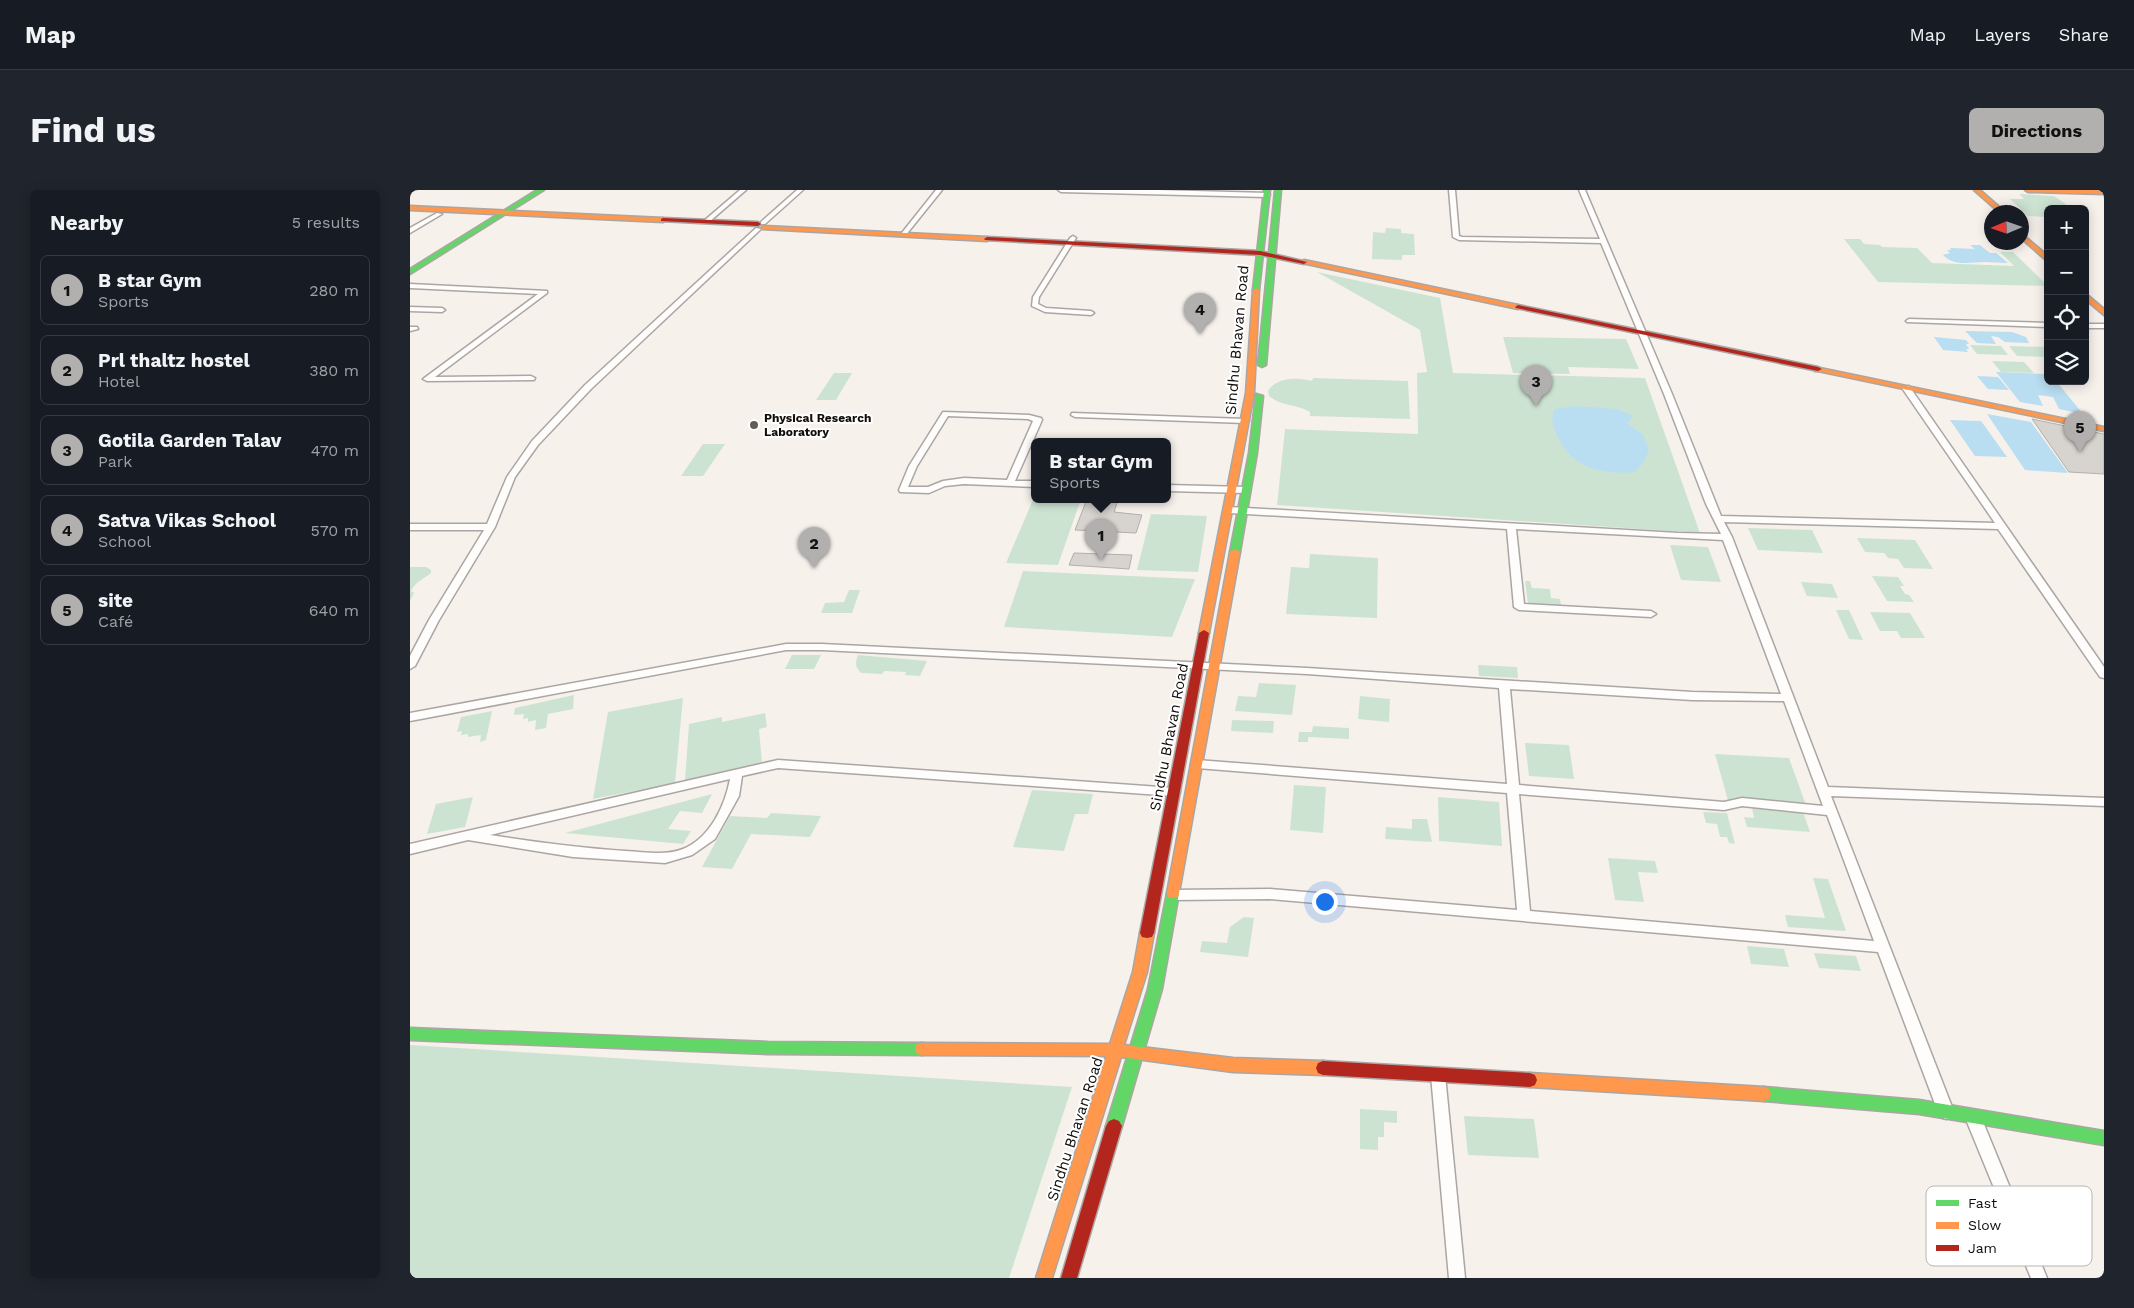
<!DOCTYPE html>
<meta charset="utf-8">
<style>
body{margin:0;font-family:"Work Sans",sans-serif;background:#20242c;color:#f1f3f6}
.controls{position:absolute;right:15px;top:15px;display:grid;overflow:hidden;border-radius:8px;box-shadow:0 2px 12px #0003}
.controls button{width:45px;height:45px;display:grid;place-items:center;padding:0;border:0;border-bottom:1px solid #363941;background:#171b24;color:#f1f3f6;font:25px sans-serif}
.compass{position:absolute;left:1574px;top:15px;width:45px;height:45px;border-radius:50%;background:#171b24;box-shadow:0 2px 12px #0003;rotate:268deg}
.you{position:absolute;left:914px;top:711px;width:18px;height:18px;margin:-12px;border:4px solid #fff;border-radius:50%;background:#1a73e8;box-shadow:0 0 0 8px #1a73e833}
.badge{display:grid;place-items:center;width:32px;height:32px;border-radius:50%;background:#b1b0af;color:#111;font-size:16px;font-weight:700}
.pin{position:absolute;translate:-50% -41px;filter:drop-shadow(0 1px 2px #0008)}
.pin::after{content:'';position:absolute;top:26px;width:18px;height:15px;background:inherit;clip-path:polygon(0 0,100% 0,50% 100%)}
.popup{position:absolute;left:621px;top:248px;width:140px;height:65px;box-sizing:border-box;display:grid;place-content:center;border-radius:8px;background:#171b24;filter:drop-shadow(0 1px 4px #0005);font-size:16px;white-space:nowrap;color:#9ea1a6}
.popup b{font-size:19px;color:#f1f3f6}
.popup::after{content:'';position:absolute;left:50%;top:100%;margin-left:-10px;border:10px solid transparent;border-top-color:#171b24}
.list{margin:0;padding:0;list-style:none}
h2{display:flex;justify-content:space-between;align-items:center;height:65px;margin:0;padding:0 20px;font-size:21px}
h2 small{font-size:16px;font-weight:400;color:#9ea1a6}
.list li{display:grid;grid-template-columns:32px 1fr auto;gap:15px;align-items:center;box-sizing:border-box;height:70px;margin:0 10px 10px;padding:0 10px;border:1px solid #363941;border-radius:8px}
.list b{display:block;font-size:19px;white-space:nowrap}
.list p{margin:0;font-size:16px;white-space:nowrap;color:#9ea1a6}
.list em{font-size:16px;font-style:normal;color:#9ea1a6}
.icon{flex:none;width:28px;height:28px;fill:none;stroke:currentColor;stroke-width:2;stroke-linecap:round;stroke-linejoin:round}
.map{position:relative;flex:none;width:1694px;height:1088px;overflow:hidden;border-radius:8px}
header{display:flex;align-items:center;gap:30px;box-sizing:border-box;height:70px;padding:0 25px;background:#171b24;border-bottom:1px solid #363941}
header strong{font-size:24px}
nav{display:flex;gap:28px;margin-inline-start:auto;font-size:18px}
.intro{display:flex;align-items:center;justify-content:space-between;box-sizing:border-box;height:120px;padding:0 30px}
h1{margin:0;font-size:35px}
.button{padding:12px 22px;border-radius:8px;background:#b1b0af;color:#111;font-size:18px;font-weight:700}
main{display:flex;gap:30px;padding:0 30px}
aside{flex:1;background:#171b24;border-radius:8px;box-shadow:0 2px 12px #0003}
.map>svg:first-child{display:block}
</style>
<header>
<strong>Map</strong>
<nav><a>Map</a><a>Layers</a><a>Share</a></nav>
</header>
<div class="intro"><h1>Find us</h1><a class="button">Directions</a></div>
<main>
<aside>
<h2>Nearby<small>5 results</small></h2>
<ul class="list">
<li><span class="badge">1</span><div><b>B star Gym</b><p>Sports</p></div><em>280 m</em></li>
<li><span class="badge">2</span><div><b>Prl thaltz hostel</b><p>Hotel</p></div><em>380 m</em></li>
<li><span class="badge">3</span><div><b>Gotila Garden Talav</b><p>Park</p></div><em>470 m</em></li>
<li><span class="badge">4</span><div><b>Satva Vikas School</b><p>School</p></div><em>570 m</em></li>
<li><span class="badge">5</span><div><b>site</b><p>Café</p></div><em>640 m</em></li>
</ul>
</aside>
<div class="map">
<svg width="1694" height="1088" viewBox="0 0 1694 1088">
<rect width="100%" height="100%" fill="#f7f1ec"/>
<g fill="#cde3d2">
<path d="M1609,4L1644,6L1660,17L1638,19V27L1618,26L1600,9H1614Z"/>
<path d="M976,38L991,39V43L1004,44L1005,65H992V70L962,69L963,42L975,43Z"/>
<path d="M1434,49H1450L1454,54L1470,55L1472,57L1507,58L1522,73L1604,76L1590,62H1603L1638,96L1468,92Z"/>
<path d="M907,82L1030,108L1043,183L1235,188L1290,343L867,315L875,239L1008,244L1007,183L1017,182L1010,140Z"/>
<path d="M1093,147L1216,149L1229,179L1158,177L1160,184L1103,183Z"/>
<path d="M1560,155L1591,156L1598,165L1567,164Z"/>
<path d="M1599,156L1638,157V167L1607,166Z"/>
<path d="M1582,171L1614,172L1624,183L1591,182Z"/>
<path d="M424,183H442L426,210H406Z"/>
<path d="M903,188L998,191L1000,229L900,226V222C887,214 872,217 859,206L858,201C866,187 888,187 902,191Z"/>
<path d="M293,254H315L293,286H271Z"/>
<path d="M625,305V309H671L648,375L596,373Z"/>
<path d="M741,324L797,326L788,382L727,380Z"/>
<path d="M1338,338L1402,340L1413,363L1348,360Z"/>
<path d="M1447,348L1505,350L1523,379L1494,378L1488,369L1478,368L1474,363L1455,362Z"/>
<path d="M1260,355L1298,357L1311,392L1271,390Z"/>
<path d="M900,364L968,368L967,428L876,424L881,377L899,378Z"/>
<path d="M0,377H16L21,380V383C15,388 4,393 1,401L4,403L0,411Z"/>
<path d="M613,381L785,389L762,447L594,437Z"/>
<path d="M1462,386L1488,387L1494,396H1490L1495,404L1499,405L1504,412L1477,411Z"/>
<path d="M1115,391H1120L1122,398L1140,399L1141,408L1150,409L1151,416L1118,414Z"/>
<path d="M1391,392L1422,394L1428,408L1397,406Z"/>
<path d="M439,400H450L442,423H411L415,413L434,412Z"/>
<path d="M1426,420H1439L1453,450L1439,449Z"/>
<path d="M1460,422L1500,423L1515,448H1491L1487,441H1470Z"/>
<path d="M382,465H411L404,479H375Z"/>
<path d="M448,465L517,471L510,486L495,485L496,482L474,481L472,484L451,483C445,477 445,473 448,465Z"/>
<path d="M1068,475L1107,477L1108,488L1069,486Z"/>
<path d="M849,493L886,495L882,525L825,521L828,506L846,507Z"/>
<path d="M164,505L163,519L138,524L136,538L125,540L126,530L118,532V528L113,529L114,524L104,525L105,518Z"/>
<path d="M950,506L980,509L979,532L948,529Z"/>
<path d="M273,508L265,593L183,609L198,522Z"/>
<path d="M82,521L76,550L70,552L71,545L58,547V544L51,545L52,541L47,542L51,527Z"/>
<path d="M355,523L357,537L349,539L352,573L275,591L279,534L312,527V532Z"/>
<path d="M822,530L864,531L863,543L821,541Z"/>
<path d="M903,536L939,538V549L898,547V552H888L889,542H902Z"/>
<path d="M1115,553L1159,555L1164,589L1119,586Z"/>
<path d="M1305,564L1379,568L1397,618L1319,614Z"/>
<path d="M884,595L916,597L913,643L880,640Z"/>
<path d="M622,600L683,604L678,624H665L654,661L603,657Z"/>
<path d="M302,604L292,623L270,621L258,639L281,641L273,654L155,643Z"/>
<path d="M63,607L55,637L17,644L26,614Z"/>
<path d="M1028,607L1089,612L1092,656L1029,651Z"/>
<path d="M1342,618L1393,622L1400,642L1337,637L1334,627L1344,628Z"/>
<path d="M1293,622L1317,623L1325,654L1319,653L1317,647H1310L1307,634L1296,633Z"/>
<path d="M361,623L411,626L400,647L341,644L322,679L292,677L320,626L357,628Z"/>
<path d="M1002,629H1017L1022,652L975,649L976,637L1002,639Z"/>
<path d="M1198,668L1245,671L1248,683L1228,682L1234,712L1205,710Z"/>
<path d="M1403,688L1418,689L1436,741L1378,737L1375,725L1415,728Z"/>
<path d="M834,727L844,728L838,767L790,762L792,751L817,753L820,737Z"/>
<path d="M1337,756L1374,759L1379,777L1341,774Z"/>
<path d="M1404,763L1446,766L1451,781L1409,778Z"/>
<path d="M0,855L662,897L599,1088H0Z"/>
<path d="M950,919L987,921V933L974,932V947H968V960L950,959Z"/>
<path d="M1054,926L1124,929L1129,968L1058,965Z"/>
</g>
<g fill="#b9ddf1">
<path d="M1560,55H1570L1580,63H1586L1598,73C1590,73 1582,72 1575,72C1561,72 1545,77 1533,65L1540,63L1537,60H1541L1540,58L1565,59Z"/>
<path d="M1555,141L1602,142L1616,147L1619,153L1595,152L1588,147L1581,146L1586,154L1567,153Z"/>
<path d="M1524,147L1556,150L1559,154H1556L1559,159H1556L1558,162L1533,160Z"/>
<path d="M1586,182L1634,184L1638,187V191H1646L1673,224L1649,219L1643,207L1628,205L1633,216L1610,212Z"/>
<path d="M1567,186L1588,187L1599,200L1578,199Z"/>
<path d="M1165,216L1207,219L1223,226L1217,233L1233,245L1239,260L1233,273L1225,282C1191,285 1161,278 1147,245C1143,236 1140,228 1145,219Z"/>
<path d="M1577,224L1621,232L1658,283L1615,280Z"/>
<path d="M1540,230L1571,231L1597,267L1565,266Z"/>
</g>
<g fill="#d7d3cf" stroke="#b3afac">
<path d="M1622,229L1694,244V284L1659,282Z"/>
<path d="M677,309L708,310L704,322L732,325L726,343L665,340Z"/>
<path d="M664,363L722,365L719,379L659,375Z"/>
</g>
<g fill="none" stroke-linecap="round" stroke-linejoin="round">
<g stroke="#aba6a3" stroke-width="3">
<g id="street">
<path d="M330,0H336L299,32H295V30Z"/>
<path d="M387,0H393L355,34H351V32Z"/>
<path d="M526,0H532L495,46H491V44Z"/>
<path d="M648,0H748L857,3L860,5L857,7L651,2Z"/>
<path d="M1039,0H1045L1049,46L1052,47L1190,49L1169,0H1175L1262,204L1311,326L1585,333L1492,198L1499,196L1694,477V488L1690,487L1588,339L1314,332L1322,347L1418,597L1694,608V616L1421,606L1544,922L1541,927L1536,929L1531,927L1528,922L1468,762L860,709L763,710L758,709L757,705L758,701L763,700L860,699L1107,720L1097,603L787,578L781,574L787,570L1097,594L1089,498L897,484L412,460H376L0,531V523L376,454H412L897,478L1282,502L1371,504L1313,350L1106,339L1114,414L1241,421L1246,424L1241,427L1109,420L1104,417L1097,339L819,323L815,320L819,317L1268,343L1311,344L1296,314L1254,204L1191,53L1049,50L1043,47ZM1100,499L1282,510L1374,511L1413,616L1332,608L1314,612L1109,595ZM1109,604L1314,620L1332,616L1417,625L1464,751L1120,721Z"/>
<path d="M27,23L32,24L0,43V38Z"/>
<path d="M346,38L351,39L181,199L128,255L105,287L85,337L29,430L5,476L0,479V466L19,430L74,340H0V334H77L97,287L122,251L175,195Z"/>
<path d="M663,46L666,48L629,107L628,114L636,118L681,121L684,123L681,125L635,122L622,116L623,107L660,48Z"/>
<path d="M0,94L137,101V103L25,187L121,186L125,188L124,190L17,191L13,189L128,104L0,98Z"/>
<path d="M0,117L32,118L35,120L32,122L0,121Z"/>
<path d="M1499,129L1638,133V137L1497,132L1496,131Z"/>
<rect x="1675" y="134" width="19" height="4"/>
<path d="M0,137H7L8,139L0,141Z"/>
<path d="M533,222L619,225L631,228L632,230L605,291H625V297L554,294L535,296L519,303L490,302L489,300L499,276ZM538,226L618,229L623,231L597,290L554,288L533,291L518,297H498L507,276Z"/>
<path d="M662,223L835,229L839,231L835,233L665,227L661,225Z"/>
<path d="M757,295L836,297L840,300L836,303L757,301Z"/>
<path d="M368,570L764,598L768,599L770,602L768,605L764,606L368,578L332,586L329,606L305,649L282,665L255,673L163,667L58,650L0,664V654ZM320,589C315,616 300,648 273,659C255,666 235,662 216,661C170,658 126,652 80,645Z"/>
<path d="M1028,878L1033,880L1035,885L1055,1088H1039L1021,885L1023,880Z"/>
<path d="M1563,920L1568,922L1571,927L1637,1088H1621L1555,927L1558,922Z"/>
</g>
</g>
<g stroke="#aba6a3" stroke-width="3">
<g id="fast">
<path d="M127,0H134L0,84V79Z"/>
<path d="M854,0H860L849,100L846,102L843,100Z"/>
<path d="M865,0H871L856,175L852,177L848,175Z"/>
<path d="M846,204L853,206L847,263L830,362L825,365L820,362L839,263Z"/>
<path d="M763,698L768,699L769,703L752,799L712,936L709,941L704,943L699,941L696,936L738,799L757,703L758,699Z"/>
<path d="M0,838L358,852L512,853L517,854L519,859L517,864L512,865L358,864L0,850Z"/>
<path d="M1354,897L1509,910L1694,941V955L1509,924L1354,911L1349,909L1347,904L1349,899Z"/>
</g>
</g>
<g stroke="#aba6a3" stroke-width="3">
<g id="slow">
<path d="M1564,0H1570L1595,22H1589Z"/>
<path d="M1615,0H1694V4L1618,2Z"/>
<path d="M0,16L253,28L256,30L253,32L0,20Z"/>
<path d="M354,36L577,47L580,49L577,51L352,39L351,38Z"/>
<path d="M1612,44L1638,66V72L1612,49Z"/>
<path d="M894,70L1108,115L1111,117L1108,119L892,73V71Z"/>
<path d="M846,98L849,100L844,203L799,443L794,446L789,443L836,203L843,100Z"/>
<path d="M1675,103L1694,119V125L1675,109Z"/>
<path d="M1405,177L1694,237V241L1408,181H1405Z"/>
<path d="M825,359L830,362L769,703L768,707L763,708L758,707L757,703L820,362Z"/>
<path d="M737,738L742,739L744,743L737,782L714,855L823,868L913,871L918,873L920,878L918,883L913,885L823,882L711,867L642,1088H626L696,866L512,865L507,864L505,859L507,854L512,853L700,854L723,782L730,743L732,739Z"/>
<path d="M1120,883L1354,897L1359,899L1361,904L1359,909L1354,911L1120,897L1115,895L1113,890L1115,885Z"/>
</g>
</g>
<g stroke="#aba6a3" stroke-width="3">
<g id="jam">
<path d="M253,28L348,32L351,34L348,36L251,31V29Z"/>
<path d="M577,47L850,61L897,72L894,74L850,65L575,50L574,49Z"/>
<path d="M1108,115L1408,177L1412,179L1408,181L1106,118L1105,117Z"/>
<path d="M794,440L799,443L744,743L742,747L737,748L732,747L730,743L789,443Z"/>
<path d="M913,871L1120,883L1125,885L1127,890L1125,895L1120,897L913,885L908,883L906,878L908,873Z"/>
<path d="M704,929L709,931L712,936L667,1088H651L696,936L699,931Z"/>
</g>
</g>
<use href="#street" fill="#fefdfc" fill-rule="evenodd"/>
<use href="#fast" fill="#63d668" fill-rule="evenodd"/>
<use href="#slow" fill="#ff974d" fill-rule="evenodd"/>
<use href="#jam" fill="#b3261e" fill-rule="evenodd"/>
</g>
<circle fill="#625d59" stroke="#fff" stroke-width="2" cx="344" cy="235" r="5"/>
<g text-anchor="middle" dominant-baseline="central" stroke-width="4" stroke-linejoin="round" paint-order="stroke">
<g font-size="12" font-weight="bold" fill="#110d0a" stroke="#fff" text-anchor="start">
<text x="354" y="228">Physical Research<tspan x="354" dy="14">Laboratory</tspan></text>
</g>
<g font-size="15" fill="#110d0a" stroke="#fff">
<text transform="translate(827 150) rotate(-85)">Sindhu Bhavan Road</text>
<text transform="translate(759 547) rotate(-79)">Sindhu Bhavan Road</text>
<text transform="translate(665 939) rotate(-72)">Sindhu Bhavan Road</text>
</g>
</g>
<rect x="1516" y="996" width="166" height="80" rx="8" fill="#fff" stroke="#b8b6b6" stroke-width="1"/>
<rect x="1526" y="1010" width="23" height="6" fill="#63d668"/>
<rect x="1526" y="1032" width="23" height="7" fill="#ff974d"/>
<rect x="1526" y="1055" width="23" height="6" fill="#b3261e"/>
<g font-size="14" fill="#110d0a">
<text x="1558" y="1018">Fast</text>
<text x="1558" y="1040">Slow</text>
<text x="1558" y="1063">Jam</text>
</g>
</svg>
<div class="controls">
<button>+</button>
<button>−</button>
<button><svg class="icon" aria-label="locate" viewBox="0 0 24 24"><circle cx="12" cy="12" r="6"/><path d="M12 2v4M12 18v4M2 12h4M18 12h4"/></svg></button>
<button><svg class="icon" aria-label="layers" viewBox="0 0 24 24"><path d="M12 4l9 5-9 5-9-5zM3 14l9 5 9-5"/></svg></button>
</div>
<svg class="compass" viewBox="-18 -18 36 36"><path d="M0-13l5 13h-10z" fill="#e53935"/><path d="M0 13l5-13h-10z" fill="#9ea1a6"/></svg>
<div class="you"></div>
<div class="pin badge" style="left:691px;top:370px">1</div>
<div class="popup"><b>B star Gym</b>Sports</div>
<div class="pin badge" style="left:404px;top:378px">2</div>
<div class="pin badge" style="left:1126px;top:216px">3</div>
<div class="pin badge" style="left:790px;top:144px">4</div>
<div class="pin badge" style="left:1670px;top:262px">5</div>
</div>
</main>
